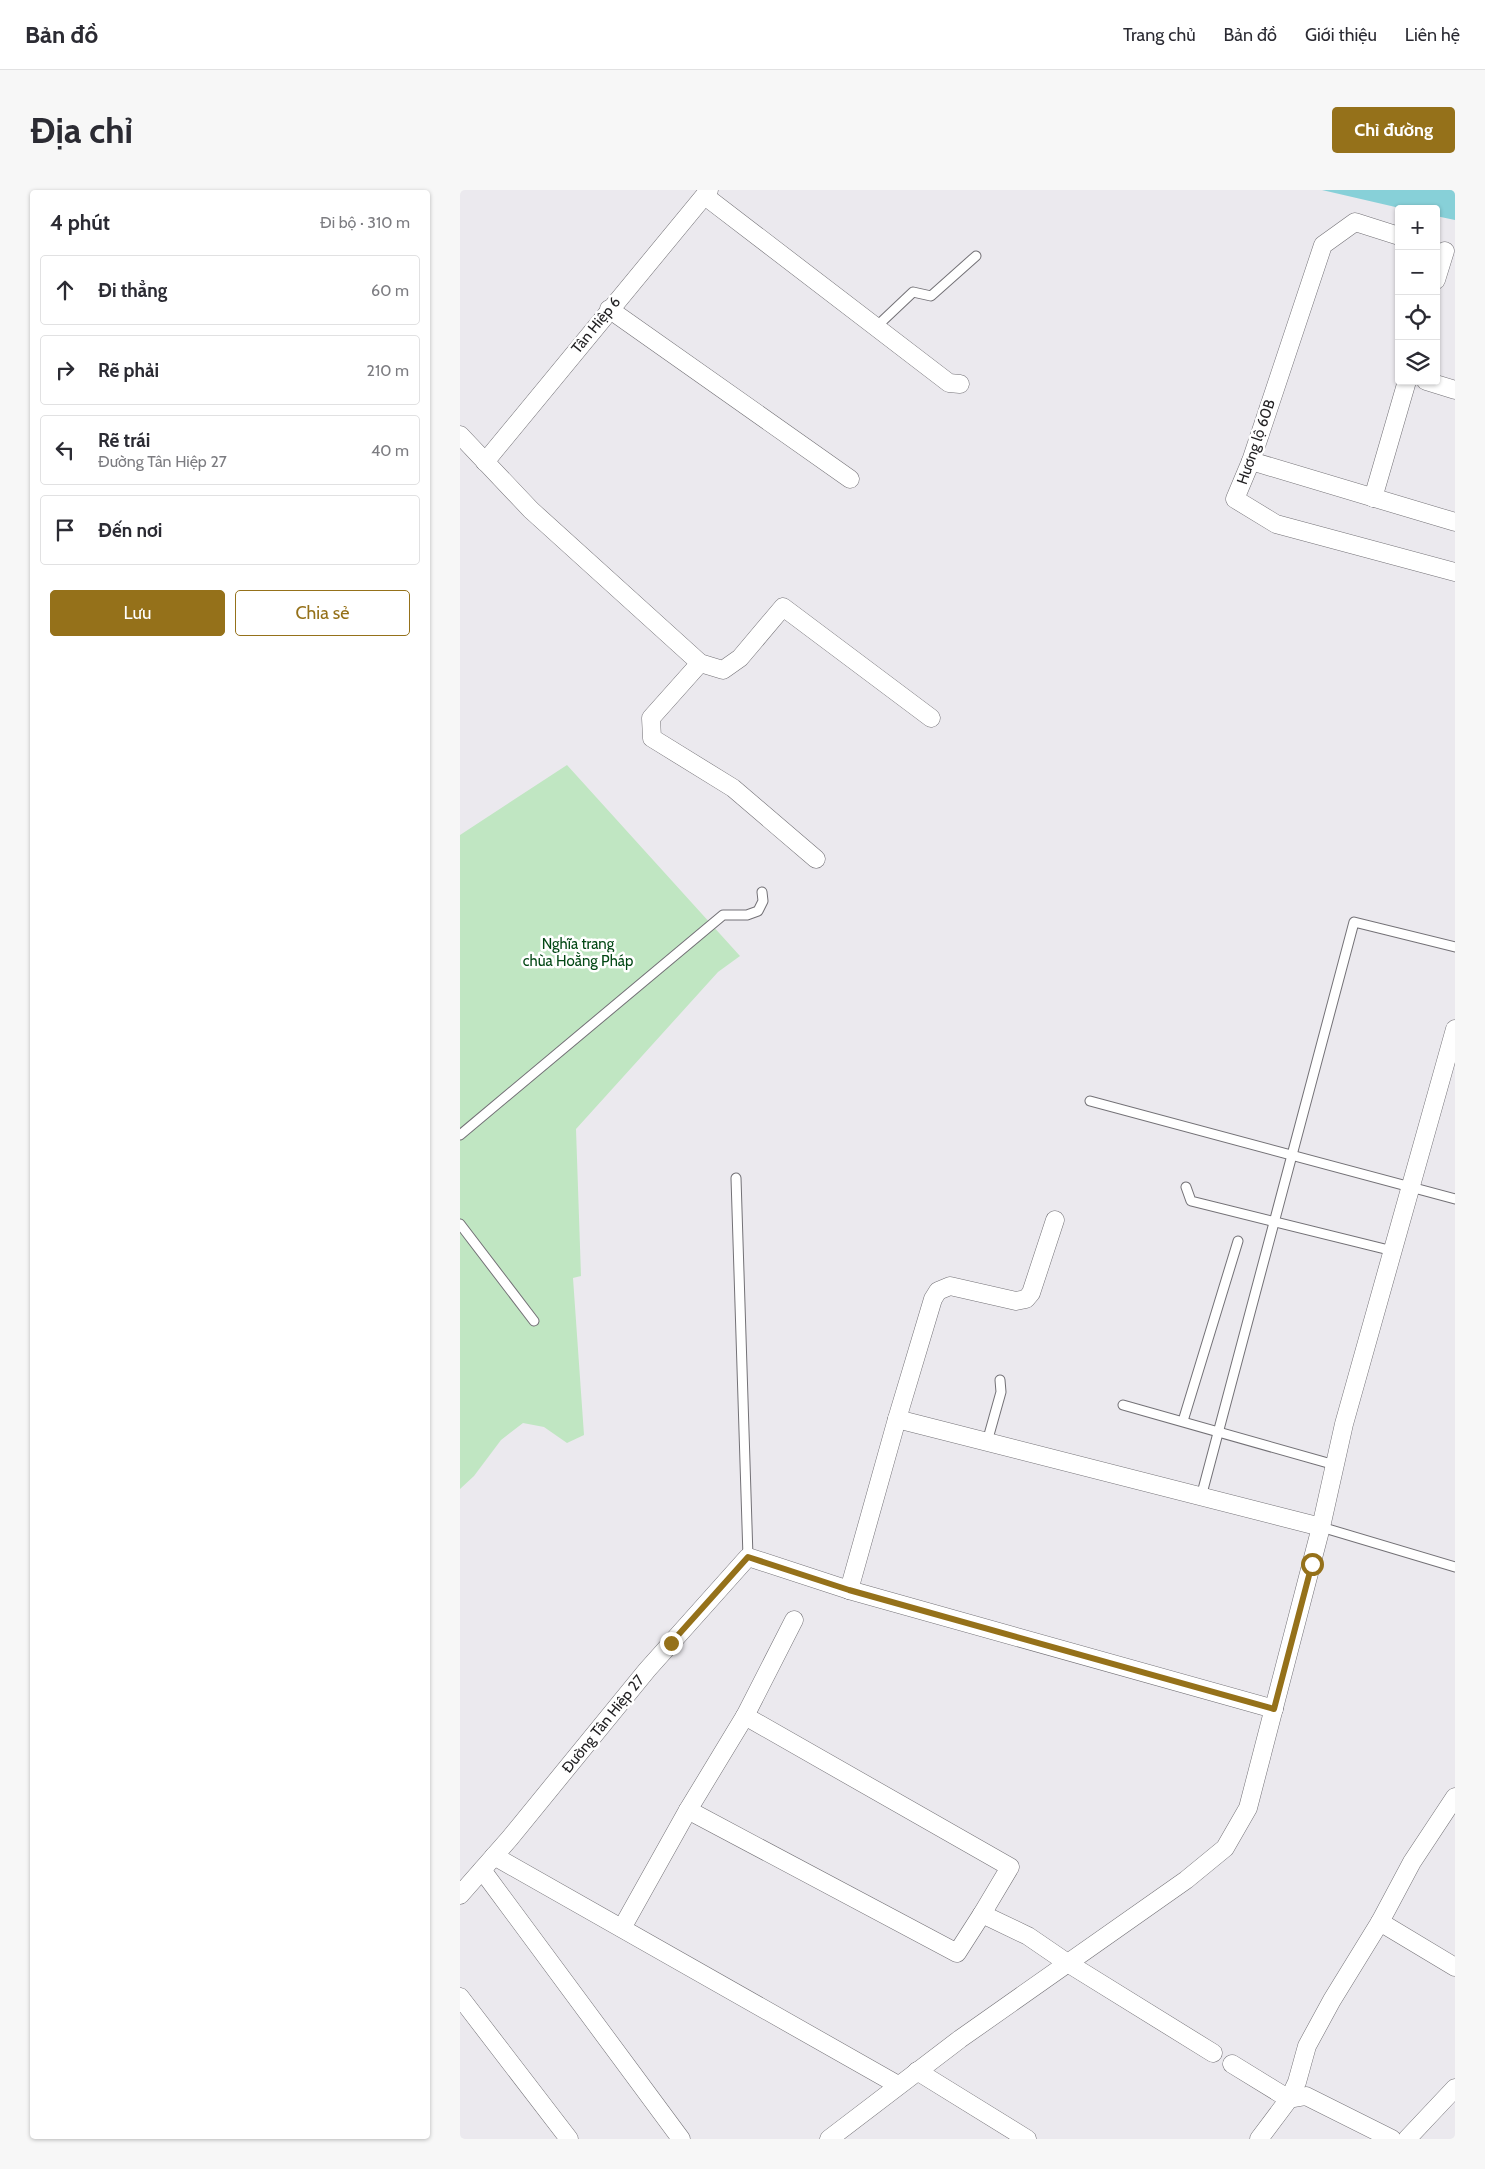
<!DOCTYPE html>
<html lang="vi">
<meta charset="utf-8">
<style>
body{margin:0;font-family:Cabin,sans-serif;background:#f7f7f7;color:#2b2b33}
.controls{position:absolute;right:15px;top:15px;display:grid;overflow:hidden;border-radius:5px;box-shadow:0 1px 4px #0004}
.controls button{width:45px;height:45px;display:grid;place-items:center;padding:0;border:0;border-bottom:1px solid #e1e1e2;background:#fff;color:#2b2b33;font:25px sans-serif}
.stop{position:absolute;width:15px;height:15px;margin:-11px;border:4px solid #95711a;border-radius:50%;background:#fff}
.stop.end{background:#95711a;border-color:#fff;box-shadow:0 1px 5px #0008}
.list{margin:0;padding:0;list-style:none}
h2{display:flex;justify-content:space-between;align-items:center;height:65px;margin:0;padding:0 20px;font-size:21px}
h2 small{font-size:16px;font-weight:400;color:#7c7c81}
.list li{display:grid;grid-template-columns:32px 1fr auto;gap:15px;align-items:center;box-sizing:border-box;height:70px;margin:0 10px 10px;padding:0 10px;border:1px solid #e1e1e2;border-radius:5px}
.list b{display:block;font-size:19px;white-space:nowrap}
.list p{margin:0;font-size:16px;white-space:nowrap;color:#7c7c81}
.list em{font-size:16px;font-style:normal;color:#7c7c81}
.actions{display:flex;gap:10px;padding:15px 20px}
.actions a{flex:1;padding:11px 0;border:1px solid #95711a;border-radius:5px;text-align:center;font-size:18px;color:#95711a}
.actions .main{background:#95711a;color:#fff}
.icon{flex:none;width:28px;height:28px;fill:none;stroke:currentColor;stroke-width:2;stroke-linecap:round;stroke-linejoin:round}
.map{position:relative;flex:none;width:995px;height:1949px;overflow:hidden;border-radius:5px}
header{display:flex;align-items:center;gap:30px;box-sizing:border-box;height:70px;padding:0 25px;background:#fff;border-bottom:1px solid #e1e1e2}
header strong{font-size:24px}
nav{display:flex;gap:28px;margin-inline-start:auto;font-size:18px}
.intro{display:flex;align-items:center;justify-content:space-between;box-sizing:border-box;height:120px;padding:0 30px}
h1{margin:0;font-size:35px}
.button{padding:12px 22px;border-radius:5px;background:#95711a;color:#fff;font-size:18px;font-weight:700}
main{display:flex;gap:30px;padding:0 30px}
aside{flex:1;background:#fff;border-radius:5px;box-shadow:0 1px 4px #0004}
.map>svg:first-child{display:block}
</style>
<header>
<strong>Bản đồ</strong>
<nav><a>Trang chủ</a><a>Bản đồ</a><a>Giới thiệu</a><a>Liên hệ</a></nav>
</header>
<div class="intro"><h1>Địa chỉ</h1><a class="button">Chỉ đường</a></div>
<main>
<aside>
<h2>4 phút<small>Đi bộ · 310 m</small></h2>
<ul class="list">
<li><svg class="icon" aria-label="ahead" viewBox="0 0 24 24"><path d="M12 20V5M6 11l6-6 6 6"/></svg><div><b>Đi thẳng</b></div><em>60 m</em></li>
<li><svg class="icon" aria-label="right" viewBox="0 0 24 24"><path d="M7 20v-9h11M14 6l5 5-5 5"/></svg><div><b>Rẽ phải</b></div><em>210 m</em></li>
<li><svg class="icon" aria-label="left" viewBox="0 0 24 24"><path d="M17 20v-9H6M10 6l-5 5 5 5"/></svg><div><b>Rẽ trái</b><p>Đường Tân Hiệp 27</p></div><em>40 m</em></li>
<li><svg class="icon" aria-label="arrive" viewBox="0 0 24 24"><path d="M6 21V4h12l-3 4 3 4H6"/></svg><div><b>Đến nơi</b></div></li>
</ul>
<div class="actions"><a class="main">Lưu</a><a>Chia sẻ</a></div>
</aside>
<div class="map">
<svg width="995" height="1949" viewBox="0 0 995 1949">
<rect width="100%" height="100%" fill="#ebe9ee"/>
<path fill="#c0e6c2" d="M107,575L280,766L258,782L116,939L121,1086L113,1088L124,1245L107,1253L84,1237L63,1233L41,1250L14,1286L0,1299V645Z"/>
<path fill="#87d0d8" d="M862,0H995V30L976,26V19H944Z"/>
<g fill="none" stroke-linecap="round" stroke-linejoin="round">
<g stroke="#737176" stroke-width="11">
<g id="service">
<path d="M416,137L453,102L471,106L516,66"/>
<path d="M630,911L995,1009"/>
<path d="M0,945L263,725H287L298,721L303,711L302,702"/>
<path d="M276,988L288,1367"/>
<path d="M726,997L731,1011L933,1061"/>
<path d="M0,1034L74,1131"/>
<path d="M663,1215L875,1275"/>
<path d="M723,1231L778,1051"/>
<path d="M527,1252L541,1202L540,1190"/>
<path d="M741,1307L894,732L995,757"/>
<path d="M861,1337L995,1377"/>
</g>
</g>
<g stroke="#737176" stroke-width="19">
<g id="minor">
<path d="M245,6L489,193L500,194"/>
<path d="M939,46L895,32L863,55L791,271L775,309L816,334L995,382"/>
<path d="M976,90L985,61"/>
<path d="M149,119L390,289"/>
<path d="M966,191L995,200"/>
<path d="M0,245L71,320L240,473L263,480L280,468L323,417L471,528"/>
<path d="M791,271L995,332"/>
<path d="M25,272L249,0"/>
<path d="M913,308L947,191"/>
<path d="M240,473L191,528L192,548L273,598L356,669"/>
<path d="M437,1229L861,1337"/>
<path d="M389,1400L437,1229L473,1109L478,1101L490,1096L556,1111L566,1109L571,1103L595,1030"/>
<path d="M285,1526L550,1677L522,1724"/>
<path d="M228,1620L285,1526L334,1430"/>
<path d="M34,1666L438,1895"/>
<path d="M22,1680L221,1949"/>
<path d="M0,1705L50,1648L187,1480L288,1367L389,1400L814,1519"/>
<path d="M920,1732L995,1777"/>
<path d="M162,1738L228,1620L497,1763L522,1724L568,1746L606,1772L753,1863"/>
<path d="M0,1807L109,1949"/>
<path d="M772,1874L829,1909L837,1892L847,1856L872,1810L920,1732L952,1672L995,1607"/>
<path d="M457,1881L567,1949"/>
<path d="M369,1949L500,1849L726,1690L765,1658L788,1618L861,1337L884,1234L995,839"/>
<path d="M799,1949L829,1909L846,1906L932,1949"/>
<path d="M947,1949L995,1898"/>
</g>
</g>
<use href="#service" stroke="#fff" stroke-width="9"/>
<use href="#minor" stroke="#fff" stroke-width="18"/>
</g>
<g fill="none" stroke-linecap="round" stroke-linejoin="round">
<path stroke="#95711a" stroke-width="6" d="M211,1453L288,1367L389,1400L814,1519L852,1374"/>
</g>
<g text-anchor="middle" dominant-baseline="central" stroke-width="5" stroke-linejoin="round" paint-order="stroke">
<g font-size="15" fill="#201f21" stroke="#fff">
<text transform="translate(136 135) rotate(-51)">Tân Hiệp 6</text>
<text transform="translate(796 252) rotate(-71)">Hương lộ 60B</text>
<text transform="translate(143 1534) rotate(-51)">Đường Tân Hiệp 27</text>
</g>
<g font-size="15" fill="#034815" stroke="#fff">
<text x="118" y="754">Nghĩa trang<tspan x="118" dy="17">chùa Hoằng Pháp</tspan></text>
</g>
</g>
</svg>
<div class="controls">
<button>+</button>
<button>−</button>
<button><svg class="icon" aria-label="locate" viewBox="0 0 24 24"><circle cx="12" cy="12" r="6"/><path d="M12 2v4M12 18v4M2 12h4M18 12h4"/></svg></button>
<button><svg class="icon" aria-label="layers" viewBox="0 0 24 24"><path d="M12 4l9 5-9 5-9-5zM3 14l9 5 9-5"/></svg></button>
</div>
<div class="stop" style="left:852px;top:1374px"></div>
<div class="stop end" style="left:211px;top:1453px"></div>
</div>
</main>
